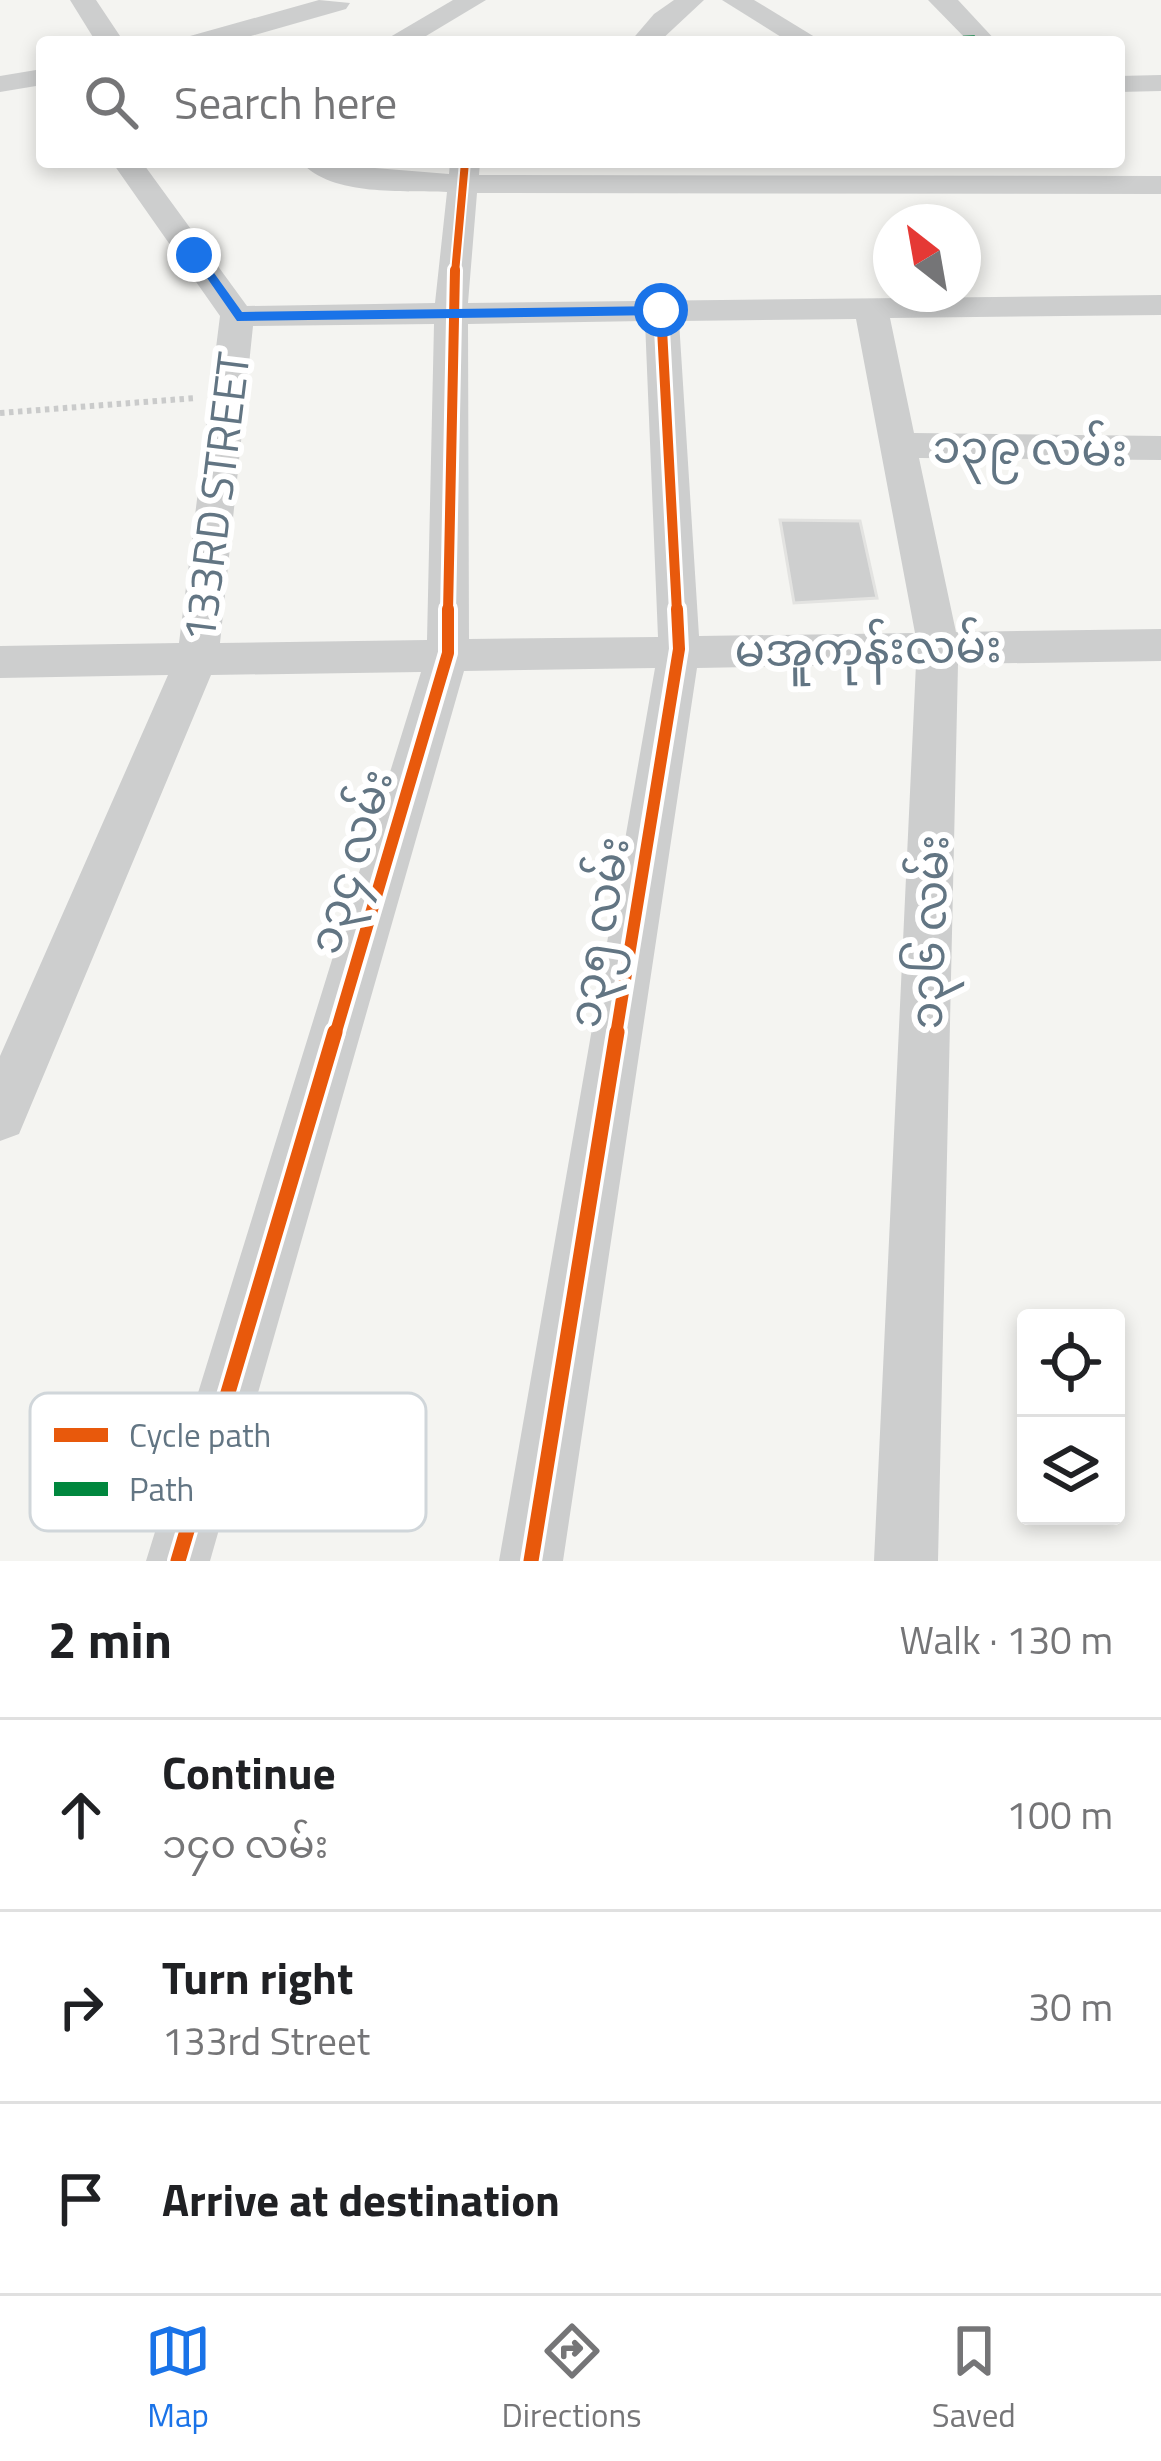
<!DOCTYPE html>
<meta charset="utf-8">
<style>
body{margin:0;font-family:"Titillium Web","Noto Sans Myanmar",sans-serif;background:#f6f6f6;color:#202124}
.controls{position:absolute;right:36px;bottom:36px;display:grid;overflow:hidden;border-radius:12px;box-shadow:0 6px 18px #0003}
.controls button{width:108px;height:108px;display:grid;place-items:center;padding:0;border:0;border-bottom:3px solid #e0e0e0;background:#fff;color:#202124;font:60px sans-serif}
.compass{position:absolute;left:873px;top:204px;width:108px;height:108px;border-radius:50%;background:#fff;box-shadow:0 6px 18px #0003;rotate:329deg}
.stop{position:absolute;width:36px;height:36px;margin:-27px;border:9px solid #1a73e8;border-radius:50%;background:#fff}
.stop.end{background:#1a73e8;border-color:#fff;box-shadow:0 3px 12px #0008}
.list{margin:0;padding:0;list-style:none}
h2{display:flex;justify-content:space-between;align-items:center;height:156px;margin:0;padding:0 48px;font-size:51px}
h2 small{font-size:39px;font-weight:400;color:#757577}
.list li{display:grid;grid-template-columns:78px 1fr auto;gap:36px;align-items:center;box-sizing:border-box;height:192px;padding:0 48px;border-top:3px solid #e0e0e0}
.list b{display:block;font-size:45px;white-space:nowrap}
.list p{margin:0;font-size:39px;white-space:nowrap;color:#757577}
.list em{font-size:39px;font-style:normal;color:#757577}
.icon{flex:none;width:66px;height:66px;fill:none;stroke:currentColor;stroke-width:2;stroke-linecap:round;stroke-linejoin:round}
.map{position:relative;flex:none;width:1161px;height:1561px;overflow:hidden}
.search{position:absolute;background:#fff;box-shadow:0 6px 18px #0003;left:36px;right:36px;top:36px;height:132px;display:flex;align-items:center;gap:30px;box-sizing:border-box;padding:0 42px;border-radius:12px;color:#757577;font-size:45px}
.sheet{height:732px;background:#fff}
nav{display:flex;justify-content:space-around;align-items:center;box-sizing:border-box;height:168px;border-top:3px solid #e0e0e0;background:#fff;font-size:33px;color:#757577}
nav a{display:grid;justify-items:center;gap:6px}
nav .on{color:#1a73e8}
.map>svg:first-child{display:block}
</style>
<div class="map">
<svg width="1161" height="1561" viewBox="0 0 1161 1561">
<rect width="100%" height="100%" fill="#f4f4f1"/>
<path fill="#cecfcf" stroke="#e3e3e1" stroke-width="3" d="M780,520L860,521L877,598L794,603Z"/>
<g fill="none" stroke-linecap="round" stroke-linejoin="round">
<path stroke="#cacbcb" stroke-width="6" stroke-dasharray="4.5 4.5" stroke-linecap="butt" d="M0,413L196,398"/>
<g fill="#cdcece" fill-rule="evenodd">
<path d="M70,0H96L124,42H96Z"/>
<path d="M319,0L350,3L346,9L230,42H186L190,36Z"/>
<path d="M453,0H486L416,42L385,40Z"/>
<path d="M674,0H704L659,42H630L654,14Z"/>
<path d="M722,0H754L823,42H789Z"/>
<path d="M928,0H958L997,42H969Z"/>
<path d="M42,69V85L0,92V76Z"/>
<path d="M1161,75V91L1119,92V76Z"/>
<path d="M112,162H142L247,306L435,303L447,192C404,190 332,197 301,162L449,174L450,162H480L479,175L1161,176V194L477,193L468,303L1161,295V315L890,318L914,433L1161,436V460L919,458L956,632L1161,629V661L958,664L938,1561H874L916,664L697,668L563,1561H499L655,668L464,671L210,1561H146L421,672L211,675L19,1134L0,1141V1056L168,675L0,678V646L179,643L220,316ZM856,319L915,633L699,636L679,321ZM645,321L658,637L469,639L468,324ZM434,324L427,640L220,643L253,326Z"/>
</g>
<path stroke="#00873e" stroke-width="6" stroke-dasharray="12 6" stroke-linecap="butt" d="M891,42L979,38"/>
<g stroke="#fff" stroke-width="12">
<path id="cycleway-far3" d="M455,273L465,162"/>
</g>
<g stroke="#fff" stroke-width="16">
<g id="cycleway-far2">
<path d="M661,310L677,612"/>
<path d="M448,612L455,270"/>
</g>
</g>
<g stroke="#fff" stroke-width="20">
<g id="cycleway-far1">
<path d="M335,1035L448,653V609"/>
<path d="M616,1035L679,649L677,609"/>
</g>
</g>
<g stroke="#fff" stroke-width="22">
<g id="cycleway">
<path d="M178,1561L335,1032"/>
<path d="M531,1561L617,1032"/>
</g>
</g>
<use href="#cycleway-far3" stroke="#e8590c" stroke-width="8"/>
<use href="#cycleway-far2" stroke="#e8590c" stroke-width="10"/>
<use href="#cycleway-far1" stroke="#e8590c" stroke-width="12"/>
<use href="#cycleway" stroke="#e8590c" stroke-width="15"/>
</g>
<path fill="#1a73e8" d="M189,252H199L242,312L661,306L668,310L661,315L237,321Z"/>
<g text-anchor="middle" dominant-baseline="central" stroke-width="12" stroke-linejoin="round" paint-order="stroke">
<g font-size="45" fill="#627583" stroke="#fff">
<text transform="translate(1030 447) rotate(1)">၁၃၉ လမ်း</text>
<text transform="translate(215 497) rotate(-83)">133RD STREET</text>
<text transform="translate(868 647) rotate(-1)">မအူကုန်းလမ်း</text>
<text transform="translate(349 861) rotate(-73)">၁၃၄ လမ်း</text>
<text transform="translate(597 932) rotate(-81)">၁၃၅ လမ်း</text>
<text transform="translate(928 932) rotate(-88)">၁၃၆ လမ်း</text>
</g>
</g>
<rect x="30" y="1393" width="396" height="138" rx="18" fill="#fff" stroke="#d0d6da" stroke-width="3"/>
<rect x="54" y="1428" width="54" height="14" fill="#e8590c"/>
<rect x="54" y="1482" width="54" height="14" fill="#00873e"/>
<g font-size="33" fill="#627583">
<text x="129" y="1447">Cycle path</text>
<text x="129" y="1501">Path</text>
</g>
</svg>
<div class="controls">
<button><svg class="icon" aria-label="locate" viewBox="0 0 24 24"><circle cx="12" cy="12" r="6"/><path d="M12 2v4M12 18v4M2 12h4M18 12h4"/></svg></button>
<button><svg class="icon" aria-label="layers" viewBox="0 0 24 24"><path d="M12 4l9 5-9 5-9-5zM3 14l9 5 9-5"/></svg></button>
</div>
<svg class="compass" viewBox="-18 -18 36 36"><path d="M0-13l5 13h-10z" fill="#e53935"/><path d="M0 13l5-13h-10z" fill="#757577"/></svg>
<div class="stop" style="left:661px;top:310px"></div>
<div class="stop end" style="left:194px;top:255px"></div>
<div class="search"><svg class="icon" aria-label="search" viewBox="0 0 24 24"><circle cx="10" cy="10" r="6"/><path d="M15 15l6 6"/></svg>Search here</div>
</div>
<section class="sheet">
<h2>2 min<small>Walk · 130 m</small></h2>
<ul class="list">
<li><svg class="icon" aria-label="ahead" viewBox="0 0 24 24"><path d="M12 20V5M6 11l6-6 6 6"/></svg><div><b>Continue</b><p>၁၄၀ လမ်း</p></div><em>100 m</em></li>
<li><svg class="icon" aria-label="right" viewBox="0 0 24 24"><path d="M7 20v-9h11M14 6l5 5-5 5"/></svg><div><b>Turn right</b><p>133rd Street</p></div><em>30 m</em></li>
<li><svg class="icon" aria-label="arrive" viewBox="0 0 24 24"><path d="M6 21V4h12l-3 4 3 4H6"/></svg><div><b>Arrive at destination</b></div></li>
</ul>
</section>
<nav>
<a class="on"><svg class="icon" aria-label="map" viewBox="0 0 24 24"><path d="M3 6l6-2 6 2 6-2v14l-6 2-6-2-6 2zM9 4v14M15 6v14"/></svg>Map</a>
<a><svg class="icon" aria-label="directions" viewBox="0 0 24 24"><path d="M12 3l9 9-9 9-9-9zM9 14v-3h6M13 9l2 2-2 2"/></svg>Directions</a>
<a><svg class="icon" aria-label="saved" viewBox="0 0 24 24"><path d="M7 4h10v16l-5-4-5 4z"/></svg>Saved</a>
</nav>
